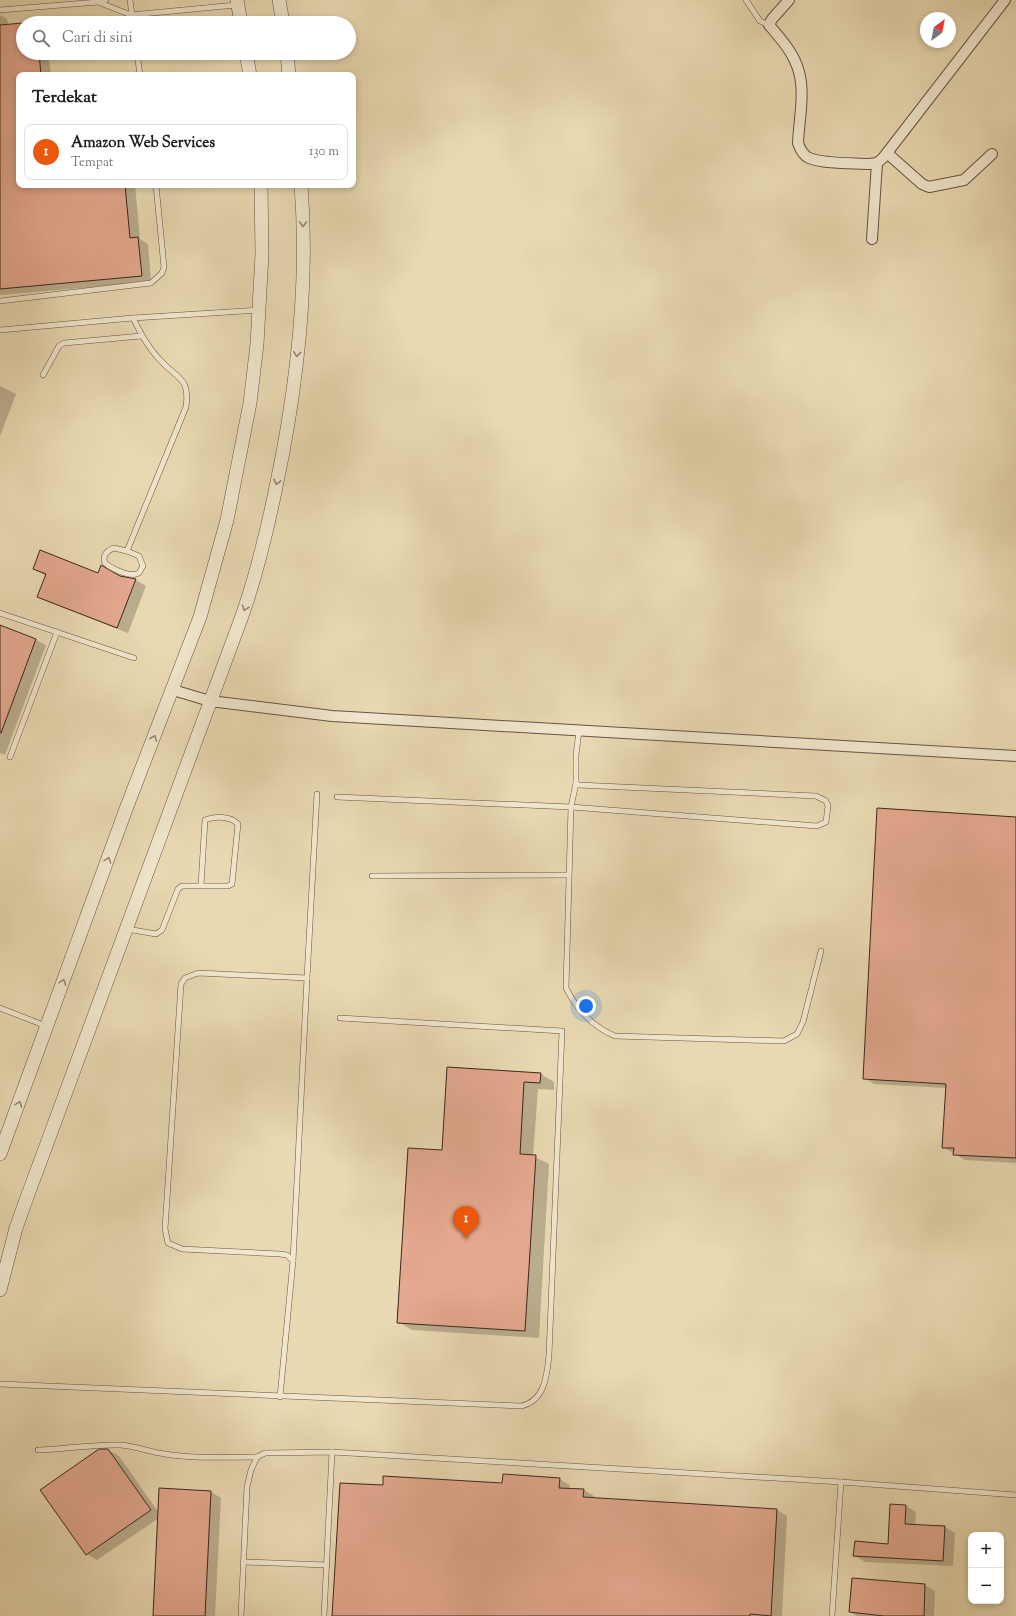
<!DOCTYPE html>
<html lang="id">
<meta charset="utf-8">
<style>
body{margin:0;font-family:"Sorts Mill Goudy",serif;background:#f6f6f6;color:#202124}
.controls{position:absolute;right:12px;bottom:12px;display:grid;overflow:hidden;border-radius:8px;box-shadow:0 2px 6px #0003}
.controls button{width:36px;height:36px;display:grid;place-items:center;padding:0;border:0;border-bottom:1px solid #e0e0e0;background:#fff;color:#202124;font:20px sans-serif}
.compass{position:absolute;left:920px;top:12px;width:36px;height:36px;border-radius:50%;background:#fff;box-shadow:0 2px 6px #0003;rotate:32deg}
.you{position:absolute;left:586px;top:1006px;width:14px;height:14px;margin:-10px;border:3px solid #fff;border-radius:50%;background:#1a73e8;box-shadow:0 0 0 6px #1a73e833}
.badge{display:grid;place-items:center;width:26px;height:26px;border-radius:50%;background:#ea580c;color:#fff;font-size:13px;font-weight:700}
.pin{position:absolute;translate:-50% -33px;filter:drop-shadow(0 1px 2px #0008)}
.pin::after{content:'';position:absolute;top:21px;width:14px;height:12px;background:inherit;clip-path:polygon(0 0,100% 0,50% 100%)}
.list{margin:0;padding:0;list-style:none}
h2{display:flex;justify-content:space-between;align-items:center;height:52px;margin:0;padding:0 16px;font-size:17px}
h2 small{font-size:13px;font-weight:400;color:#757577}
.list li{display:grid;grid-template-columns:26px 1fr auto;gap:12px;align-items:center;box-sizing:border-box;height:56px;margin:0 8px 8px;padding:0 8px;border:1px solid #e0e0e0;border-radius:8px}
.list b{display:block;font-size:15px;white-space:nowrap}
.list p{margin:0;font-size:13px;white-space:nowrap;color:#757577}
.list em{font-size:13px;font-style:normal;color:#757577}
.icon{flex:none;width:22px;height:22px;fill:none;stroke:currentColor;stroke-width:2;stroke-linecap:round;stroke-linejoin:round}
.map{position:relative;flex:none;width:1016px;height:1616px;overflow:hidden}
.search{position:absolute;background:#fff;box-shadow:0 2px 6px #0003;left:16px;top:16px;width:340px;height:44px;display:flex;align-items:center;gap:10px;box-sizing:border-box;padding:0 14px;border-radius:22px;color:#757577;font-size:15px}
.panel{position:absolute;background:#fff;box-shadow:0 2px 6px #0003;left:16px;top:72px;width:340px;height:116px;border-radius:8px}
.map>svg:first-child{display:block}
</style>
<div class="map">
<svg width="1016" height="1616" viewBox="0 0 1016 1616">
<rect width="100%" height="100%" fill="#e9d9b2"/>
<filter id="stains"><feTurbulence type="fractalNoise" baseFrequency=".005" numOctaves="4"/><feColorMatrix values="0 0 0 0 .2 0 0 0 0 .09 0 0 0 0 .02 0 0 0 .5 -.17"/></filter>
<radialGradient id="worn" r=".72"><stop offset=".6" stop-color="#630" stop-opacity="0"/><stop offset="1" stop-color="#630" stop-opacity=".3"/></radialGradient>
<g fill="#0003">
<path d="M0,15L7,19L8,26L23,24V53H48L51,75H19V185H135L140,239L148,244L151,282L0,295Z"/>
<path d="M0,386L16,394L0,436Z"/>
<path d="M34,569L120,577L136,580L146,586L128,633L49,602L39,596L46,576Z"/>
<path d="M0,626L36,640L46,645L5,755L0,753Z"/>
<path d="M1016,818V1163L965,1160L943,1147L946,1088L874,1084L864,1078Z"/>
<path d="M448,1068L541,1074L554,1082V1090L538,1089L533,1156L549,1164L539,1338L412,1330L398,1322L443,1151Z"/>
<path d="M108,1450L119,1456L159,1513L211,1492L221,1498L215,1616H154L159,1518L97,1560L87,1554L42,1490Z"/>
<path d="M559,1479L570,1485L569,1490H584L594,1496V1499L777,1510L787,1516L782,1616H333L383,1486L503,1484Z"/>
<path d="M906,1506L916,1512L915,1525L945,1527L955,1533L953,1566L865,1562L855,1556L889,1545Z"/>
<path d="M925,1585L935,1591L934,1616H857L850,1612Z"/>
</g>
<g fill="#e3a88f" stroke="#3c261c">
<path d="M23,23V53H39L41,75H19V185H125L130,238L138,237L142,276L0,289V25Z"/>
<path d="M40,550L98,573L101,565L120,576L136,579L117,628L37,597L46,574L33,569Z"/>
<path d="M0,625L36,639L1,733H0Z"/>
<path d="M877,808L1016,817V1158L953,1155L954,1148H942L946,1084L863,1079Z"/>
<path d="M447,1067L541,1073L540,1083L524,1082L520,1154L536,1155L525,1331L397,1323L408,1148L442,1150Z"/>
<path d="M99,1449H108L151,1510L86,1555L40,1490Z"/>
<path d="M503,1474L560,1478L559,1488L584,1489L583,1497L777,1509L771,1616L750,1614V1616H332L340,1483L383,1485V1476L502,1483Z"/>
<path d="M159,1488L211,1491L205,1616H153Z"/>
<path d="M890,1504L906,1505L905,1524L945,1526L943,1561L853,1556L855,1541L888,1544Z"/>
<path d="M852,1578L925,1584L924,1616H884L849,1612Z"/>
</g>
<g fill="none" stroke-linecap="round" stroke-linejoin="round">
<g stroke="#675342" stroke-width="6">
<g id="service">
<path d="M130,0L133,23"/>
<path d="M746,0L760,21L769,25"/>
<path d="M98,2L131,15L236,5"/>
<path d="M0,10L98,2L106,0"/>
<path d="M137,53L140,75"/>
<path d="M0,301L151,283L162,273L164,267L156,185"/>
<path d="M0,330L133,318L259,310"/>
<path d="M43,375L59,346L64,343L141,336"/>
<path d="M114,548L127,551L139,556L143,566L139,573C131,578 112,569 105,563C102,556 107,550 114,548Z"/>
<path d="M127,551L186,407C190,378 178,379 162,362C149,349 141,334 133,318"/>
<path d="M0,613L134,658"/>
<path d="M10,757L57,632"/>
<path d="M576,783L571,807L566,988C577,1010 593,1027 615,1036L784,1041L797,1034L803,1022L821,951"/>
<path d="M337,797L571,807L817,826L826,822L828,806L826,801L816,796L578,785L576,783V755L579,731"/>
<path d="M372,876L569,875"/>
<path d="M127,929L156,934L162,930L178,889L182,886H228L232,884L238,824C231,816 215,816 205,820L201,885"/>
<path d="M0,1008L46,1026"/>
<path d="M293,1261L307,978"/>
<path d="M0,1384L521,1406C545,1401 547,1375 549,1355L562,1031L340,1018"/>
<path d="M280,1397L293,1261L287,1255L280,1254L182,1249L168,1243L165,1229L181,984L185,978L198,973L307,978L317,794"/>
<path d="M38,1450C66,1449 93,1444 120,1445C136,1446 150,1452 165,1454C195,1459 226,1457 257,1457"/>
<path d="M245,1562L327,1565"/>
<path d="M241,1616L247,1487L251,1470L257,1457L265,1453L332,1452L841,1482L1016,1495"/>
<path d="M324,1616L332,1452"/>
<path d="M832,1616L841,1482"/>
</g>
</g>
<g stroke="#675342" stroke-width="12">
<g id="minor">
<path d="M789,0L772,19L769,25C781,39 794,53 799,72C805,94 799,120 798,143C800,149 803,155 809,158C824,164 852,163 869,164L877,163L883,158L1005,0"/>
<path d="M887,153L922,184L929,187L964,180L992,154"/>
<path d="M872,239L877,163"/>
<path d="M173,690L210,701L332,716L1016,756"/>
</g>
</g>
<g stroke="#675342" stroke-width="14">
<g id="tertiary">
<path d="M237,0L241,23"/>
<path d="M279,0L283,23"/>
<path d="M246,53L250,75"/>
<path d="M287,53L289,75"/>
<path d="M0,1154L126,809L200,617L227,520L250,403L257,344L262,254L261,185"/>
<path d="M0,1290L16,1228L26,1200L242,616C257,573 267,531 276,487C297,388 309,286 301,185"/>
</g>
</g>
<use href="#service" stroke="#f1e6cd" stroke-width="5"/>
<use href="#minor" stroke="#f1e6cd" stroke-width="10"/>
<use href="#tertiary" stroke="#f1e6cd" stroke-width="13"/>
</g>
<defs><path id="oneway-chevron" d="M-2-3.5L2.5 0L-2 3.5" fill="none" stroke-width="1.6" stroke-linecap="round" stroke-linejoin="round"/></defs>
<g stroke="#968674">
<use href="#oneway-chevron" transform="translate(303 224) rotate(90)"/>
<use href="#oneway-chevron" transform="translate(297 354) rotate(96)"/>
<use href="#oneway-chevron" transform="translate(277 482) rotate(102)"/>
<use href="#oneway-chevron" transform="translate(245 608) rotate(109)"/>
<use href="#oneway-chevron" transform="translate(154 738) rotate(-68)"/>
<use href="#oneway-chevron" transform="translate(108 860) rotate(-70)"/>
<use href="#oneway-chevron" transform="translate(63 982) rotate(-70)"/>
<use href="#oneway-chevron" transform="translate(19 1104) rotate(-70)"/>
</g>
<rect width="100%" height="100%" filter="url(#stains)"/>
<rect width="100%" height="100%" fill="url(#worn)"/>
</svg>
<div class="controls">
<button>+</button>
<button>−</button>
</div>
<svg class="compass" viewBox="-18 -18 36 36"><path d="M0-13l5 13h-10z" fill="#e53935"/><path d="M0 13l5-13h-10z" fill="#757577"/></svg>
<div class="you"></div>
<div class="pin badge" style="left:466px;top:1239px">1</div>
<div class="search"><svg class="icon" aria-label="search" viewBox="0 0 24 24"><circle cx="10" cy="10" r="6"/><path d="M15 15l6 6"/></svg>Cari di sini</div>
<section class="panel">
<h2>Terdekat<small></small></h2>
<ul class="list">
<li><span class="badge">1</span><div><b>Amazon Web Services</b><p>Tempat</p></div><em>130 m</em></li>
</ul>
</section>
</div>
